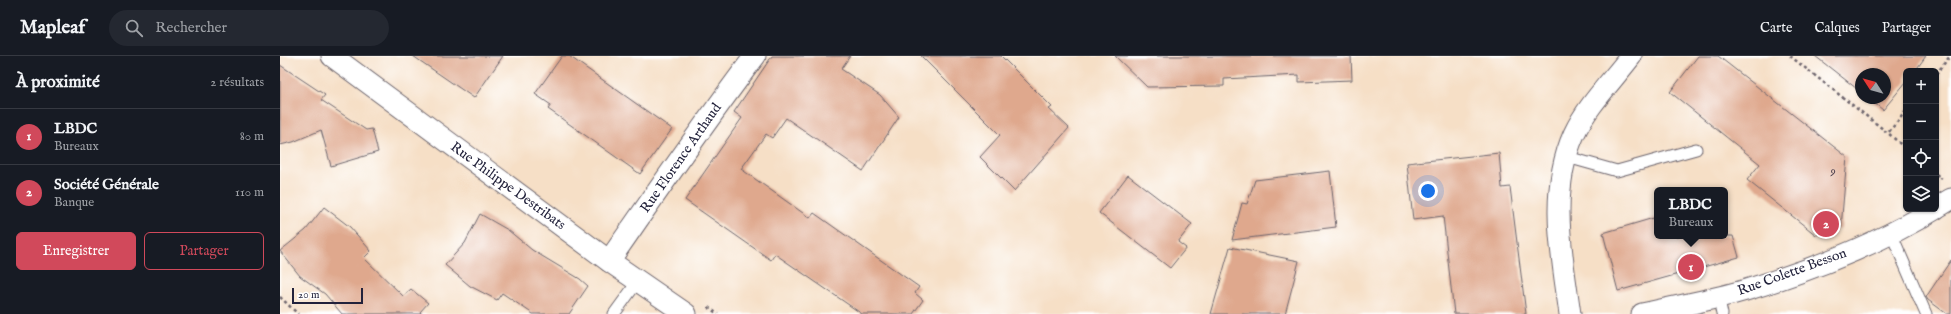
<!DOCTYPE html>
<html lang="fr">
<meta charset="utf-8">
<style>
body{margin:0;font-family:"IM FELL English",serif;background:#242831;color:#f1f3f6}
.controls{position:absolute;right:12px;top:12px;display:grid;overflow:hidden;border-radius:6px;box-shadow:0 1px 3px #0004}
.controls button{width:36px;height:36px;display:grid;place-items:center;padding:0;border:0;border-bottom:1px solid #363941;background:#171b24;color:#f1f3f6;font:20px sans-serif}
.compass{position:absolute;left:1575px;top:12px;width:36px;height:36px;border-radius:50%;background:#171b24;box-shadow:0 1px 3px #0004;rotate:306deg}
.scale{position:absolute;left:12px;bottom:10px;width:71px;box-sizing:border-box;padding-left:4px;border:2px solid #22223b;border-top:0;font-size:11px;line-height:14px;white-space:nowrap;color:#22223b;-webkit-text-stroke:3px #fff;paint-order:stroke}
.you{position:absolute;left:1148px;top:135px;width:14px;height:14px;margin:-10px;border:3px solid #fff;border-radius:50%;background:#1a73e8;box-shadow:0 0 0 6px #1a73e833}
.badge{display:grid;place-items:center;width:26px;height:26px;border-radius:50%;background:#d1495b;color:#fff;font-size:13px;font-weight:700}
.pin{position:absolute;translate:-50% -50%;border:2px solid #fff;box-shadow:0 1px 4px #0006}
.popup{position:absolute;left:1374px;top:131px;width:74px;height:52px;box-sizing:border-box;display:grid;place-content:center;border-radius:6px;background:#171b24;filter:drop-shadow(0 1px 3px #0005);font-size:13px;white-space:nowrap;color:#9ea1a6}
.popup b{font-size:15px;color:#f1f3f6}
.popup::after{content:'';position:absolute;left:50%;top:100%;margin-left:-8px;border:8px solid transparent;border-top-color:#171b24}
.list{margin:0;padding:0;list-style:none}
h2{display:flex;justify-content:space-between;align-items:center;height:52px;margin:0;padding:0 16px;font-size:17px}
h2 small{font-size:13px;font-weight:400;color:#9ea1a6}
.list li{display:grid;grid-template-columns:26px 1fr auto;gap:12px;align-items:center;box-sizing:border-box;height:56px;padding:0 16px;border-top:1px solid #363941}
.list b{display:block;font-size:15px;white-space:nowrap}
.list p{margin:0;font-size:13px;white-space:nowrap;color:#9ea1a6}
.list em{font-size:13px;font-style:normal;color:#9ea1a6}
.actions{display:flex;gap:8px;padding:12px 16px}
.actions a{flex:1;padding:9px 0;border:1px solid #d1495b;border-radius:6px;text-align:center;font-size:14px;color:#d1495b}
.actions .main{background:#d1495b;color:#fff}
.icon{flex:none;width:22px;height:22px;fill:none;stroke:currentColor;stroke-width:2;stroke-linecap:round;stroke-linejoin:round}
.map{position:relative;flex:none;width:1671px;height:258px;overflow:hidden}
header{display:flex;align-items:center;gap:24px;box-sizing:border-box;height:56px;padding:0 20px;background:#171b24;border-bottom:1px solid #363941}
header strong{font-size:19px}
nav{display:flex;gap:22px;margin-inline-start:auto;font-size:14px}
.search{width:280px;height:36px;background:#242831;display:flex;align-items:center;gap:10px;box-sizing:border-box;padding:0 14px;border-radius:22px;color:#9ea1a6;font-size:15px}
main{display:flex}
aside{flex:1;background:#171b24}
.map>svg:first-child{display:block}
</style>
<header>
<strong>Mapleaf</strong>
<div class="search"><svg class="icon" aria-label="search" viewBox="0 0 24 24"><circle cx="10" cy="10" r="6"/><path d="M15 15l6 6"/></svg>Rechercher</div>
<nav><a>Carte</a><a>Calques</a><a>Partager</a></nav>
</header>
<main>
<aside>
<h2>À proximité<small>2 résultats</small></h2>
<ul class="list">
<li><span class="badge">1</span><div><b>LBDC</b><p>Bureaux</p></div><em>80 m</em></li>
<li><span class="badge">2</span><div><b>Société Générale</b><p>Banque</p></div><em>110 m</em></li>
</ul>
<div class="actions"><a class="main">Enregistrer</a><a>Partager</a></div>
</aside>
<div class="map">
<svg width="1671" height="258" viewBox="0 0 1671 258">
<rect width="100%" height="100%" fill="#fff"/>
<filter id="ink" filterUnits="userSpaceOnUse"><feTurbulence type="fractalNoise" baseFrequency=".025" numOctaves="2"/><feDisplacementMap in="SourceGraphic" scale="8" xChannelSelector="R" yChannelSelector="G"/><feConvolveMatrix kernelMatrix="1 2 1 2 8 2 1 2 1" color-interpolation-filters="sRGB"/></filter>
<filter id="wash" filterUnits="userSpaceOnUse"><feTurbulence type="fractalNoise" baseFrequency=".012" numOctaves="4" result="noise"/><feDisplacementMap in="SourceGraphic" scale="16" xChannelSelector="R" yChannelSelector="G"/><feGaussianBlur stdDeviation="0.9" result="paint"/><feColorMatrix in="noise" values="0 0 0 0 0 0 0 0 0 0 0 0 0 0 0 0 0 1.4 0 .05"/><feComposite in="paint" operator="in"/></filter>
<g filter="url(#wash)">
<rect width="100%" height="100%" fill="#f6dfc6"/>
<g id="blocks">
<g fill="#dfa88d">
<path d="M133,0H223L194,42Z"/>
<path d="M282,0H289L392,73L360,118L268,53L271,49L255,38Z"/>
<path d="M492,0H570L561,13L600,39L619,61L583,115L506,62L492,82L486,78L461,113L530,162L534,157L639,231L635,237L643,244L633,258H582L495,198L491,204L405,144L462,62L454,56Z"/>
<path d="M641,0H721L772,51L769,53L789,72L734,135L700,101L720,79Z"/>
<path d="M835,0H1071L1072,24L1019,26V19L944,23V30L867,31Z"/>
<path d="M1418,0H1438L1567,101L1561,172L1536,179L1467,124L1480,108L1390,36Z"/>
<path d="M1535,0H1646L1635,15H1626V26L1603,54L1588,42H1605V18H1581V36Z"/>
<path d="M0,9L45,39L41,44L86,74L92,73L98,96L51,110L41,74L13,86L0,89Z"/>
<path d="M1219,97L1222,132L1230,131L1246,258H1174L1163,160L1133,164L1127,107Z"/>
<path d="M1050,115L1056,171L952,184L962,147L967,148L975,124Z"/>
<path d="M848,119L912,168L898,186L906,192L890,212L819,157Z"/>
<path d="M44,151L70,171L91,195L84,202L123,240L131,233L148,247L140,256L142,258H62L45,238L20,220L0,195L26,174Z"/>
<path d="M200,158L228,174L252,194L300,223L308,230L289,258H253L222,237L217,244L190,230L165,209L185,187Z"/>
<path d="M1377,161V180H1453L1459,201L1338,235L1323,177Z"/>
<path d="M950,191L1019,205L1005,258H931Z"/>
<path d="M1671,204V258H1667L1648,244L1646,241Z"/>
</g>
</g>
</g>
<g filter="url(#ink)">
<use href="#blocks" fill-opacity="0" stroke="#6c646c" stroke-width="1"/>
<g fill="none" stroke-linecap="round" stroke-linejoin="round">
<g stroke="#6c646c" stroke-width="13">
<g id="lane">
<path d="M1287,101L1337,115L1416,93"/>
<path d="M1611,177L1646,258"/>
<path d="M1438,240L1442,258"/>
<path d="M334,258L358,225"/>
</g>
</g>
<g stroke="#6c646c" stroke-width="23">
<g id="street">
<path d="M52,0L329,205L406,258"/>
<path d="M1656,152L1671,143"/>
<path d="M329,205C377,136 424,67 475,0"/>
<path d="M1290,258C1282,199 1268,136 1294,78C1307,50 1332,25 1351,0"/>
<path d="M1362,258C1397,250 1432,244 1466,234C1528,215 1600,187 1655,153"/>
</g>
</g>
<g stroke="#6c646c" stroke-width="2.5" stroke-dasharray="3 3" stroke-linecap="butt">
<path d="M1510,0L1608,77"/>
<path d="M1656,18L1670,0"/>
<path d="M1626,55L1608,77L1626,93"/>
<path d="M1656,118L1662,123"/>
<path d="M0,241L18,258"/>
<path d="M428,251L438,258"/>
</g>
<use href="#lane" stroke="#fff" stroke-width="11"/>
<use href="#street" stroke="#fff" stroke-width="21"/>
</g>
</g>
<g text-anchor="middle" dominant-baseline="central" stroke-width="3" stroke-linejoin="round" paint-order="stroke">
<g font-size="12" fill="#514450">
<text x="1553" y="115">9</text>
</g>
<g font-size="14" fill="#22223b" stroke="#fff">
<text transform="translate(401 102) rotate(-55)">Rue Florence Arthaud</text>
<text transform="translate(228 130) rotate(36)">Rue Philippe Destribats</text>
<text transform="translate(1512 216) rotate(-20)">Rue Colette Besson</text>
</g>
</g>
</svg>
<div class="controls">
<button>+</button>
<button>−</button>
<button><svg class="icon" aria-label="locate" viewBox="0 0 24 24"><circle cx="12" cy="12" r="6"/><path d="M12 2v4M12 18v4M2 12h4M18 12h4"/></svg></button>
<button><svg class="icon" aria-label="layers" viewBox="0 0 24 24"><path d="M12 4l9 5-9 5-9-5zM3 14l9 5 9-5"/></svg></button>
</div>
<svg class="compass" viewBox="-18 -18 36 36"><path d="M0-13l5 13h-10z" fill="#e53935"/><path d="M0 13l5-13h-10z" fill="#9ea1a6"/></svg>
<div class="scale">20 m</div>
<div class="you"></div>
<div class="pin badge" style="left:1411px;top:211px">1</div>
<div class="popup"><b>LBDC</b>Bureaux</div>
<div class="pin badge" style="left:1546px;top:168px">2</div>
</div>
</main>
